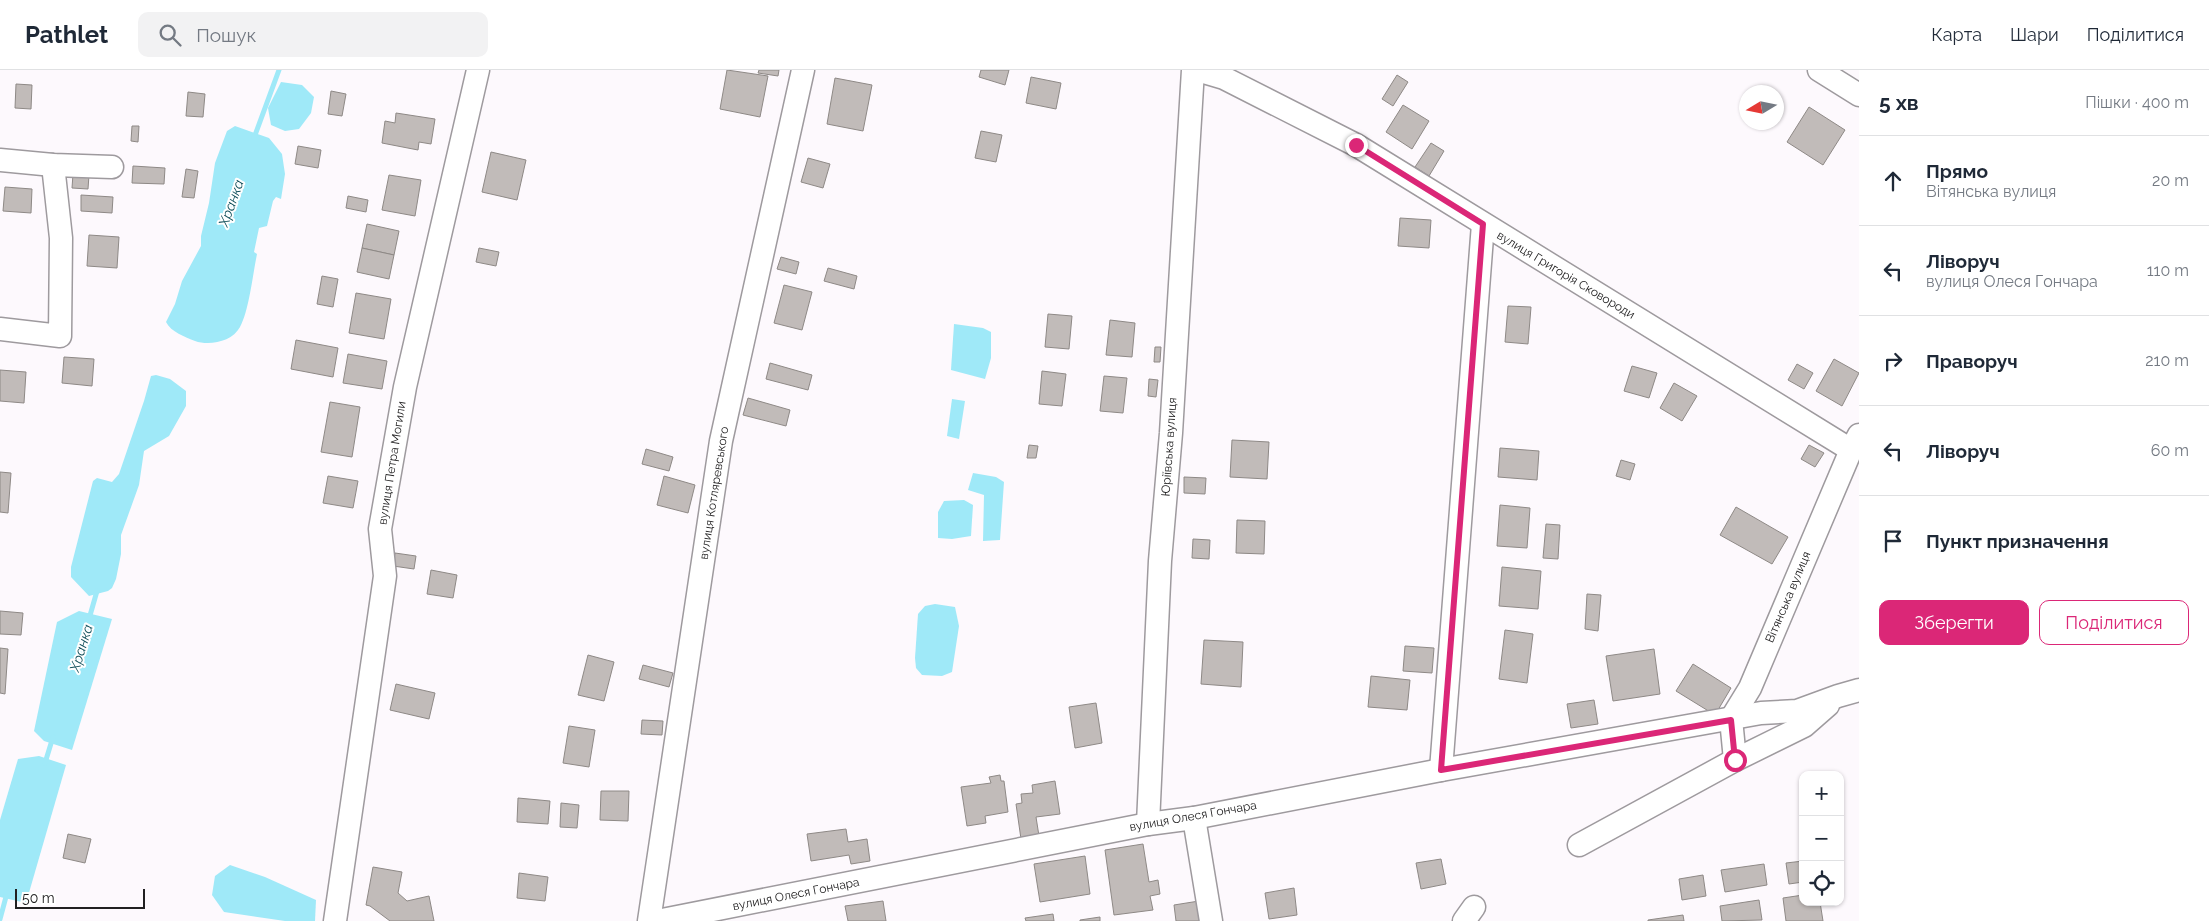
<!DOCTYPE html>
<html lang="uk">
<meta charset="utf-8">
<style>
body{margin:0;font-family:Raleway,sans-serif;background:#f2f2f3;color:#1f2937}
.controls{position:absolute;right:15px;bottom:15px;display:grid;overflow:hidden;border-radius:10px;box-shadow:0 1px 4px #0004}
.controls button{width:45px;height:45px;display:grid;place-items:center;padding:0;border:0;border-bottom:1px solid #e0e1e3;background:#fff;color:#1f2937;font:25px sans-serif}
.compass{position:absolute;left:1739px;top:15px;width:45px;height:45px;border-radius:50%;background:#fff;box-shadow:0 1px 4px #0004;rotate:260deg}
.scale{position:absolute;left:15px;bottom:12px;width:130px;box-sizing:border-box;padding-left:5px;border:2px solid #212021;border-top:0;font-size:14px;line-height:18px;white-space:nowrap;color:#212021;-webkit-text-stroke:4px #fff;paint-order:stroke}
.stop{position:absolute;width:15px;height:15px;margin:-11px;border:4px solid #db2777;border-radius:50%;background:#fff}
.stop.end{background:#db2777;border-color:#fff;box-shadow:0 1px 5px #0008}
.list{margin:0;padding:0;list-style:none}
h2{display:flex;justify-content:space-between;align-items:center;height:65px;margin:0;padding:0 20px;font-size:21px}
h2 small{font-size:16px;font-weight:400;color:#747a83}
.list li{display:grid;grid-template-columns:32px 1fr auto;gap:15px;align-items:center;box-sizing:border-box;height:90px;padding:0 20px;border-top:1px solid #e0e1e3}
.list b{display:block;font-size:19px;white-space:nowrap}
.list p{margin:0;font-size:16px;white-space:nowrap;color:#747a83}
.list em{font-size:16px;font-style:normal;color:#747a83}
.actions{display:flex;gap:10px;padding:15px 20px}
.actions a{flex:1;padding:11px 0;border:1px solid #db2777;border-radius:10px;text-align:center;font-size:18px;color:#db2777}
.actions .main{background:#db2777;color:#fff}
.icon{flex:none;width:28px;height:28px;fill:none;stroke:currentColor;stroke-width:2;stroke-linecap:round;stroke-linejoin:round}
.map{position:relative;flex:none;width:1859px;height:851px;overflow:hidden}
header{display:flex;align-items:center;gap:30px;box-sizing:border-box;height:70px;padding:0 25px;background:#fff;border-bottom:1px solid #e0e1e3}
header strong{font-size:24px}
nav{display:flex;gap:28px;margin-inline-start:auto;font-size:18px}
.search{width:350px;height:45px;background:#f2f2f3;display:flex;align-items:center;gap:12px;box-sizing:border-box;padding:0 18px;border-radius:10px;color:#747a83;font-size:19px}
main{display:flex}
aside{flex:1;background:#fff}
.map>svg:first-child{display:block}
</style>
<header>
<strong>Pathlet</strong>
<div class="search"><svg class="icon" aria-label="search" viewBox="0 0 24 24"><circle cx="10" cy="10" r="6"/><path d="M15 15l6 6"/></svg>Пошук</div>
<nav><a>Карта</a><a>Шари</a><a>Поділитися</a></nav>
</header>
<main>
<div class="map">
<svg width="1859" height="851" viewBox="0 0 1859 851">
<rect width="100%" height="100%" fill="#fdf9fd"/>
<g fill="#9fe9f8">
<path d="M281,12L302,15L314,27L311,43L299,59L285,61L271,55L268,38Z"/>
<path d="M235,56L269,68L282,84L285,104L281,129L276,127L273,131L267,156L259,158L254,182L257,184C253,203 249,241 240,257C232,272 209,276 195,271C185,267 171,262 166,252L175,234L182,211L201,176V166L209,133L215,93L227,61Z"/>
<path d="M954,254L983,258L991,262V288L985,309L951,300Z"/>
<path d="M156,305L170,309L186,321V336L169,366L144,381L139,415L121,465V484L116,509L112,518L108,521L89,526L71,507V497L93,411L97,408L112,412L119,404L144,331L151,306Z"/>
<path d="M952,329L965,331L959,369L947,366Z"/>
<path d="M973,403L996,407L1004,412L1000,470L983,471L984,425L968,420Z"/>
<path d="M964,430L973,435L971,466L952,469L938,468V442L944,431Z"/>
<path d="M935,534L955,537L959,556L952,602L942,606L922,605L916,598L915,588L918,544L925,536Z"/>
<path d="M79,541L112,549L72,680L44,671L34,661L57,552Z"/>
<path d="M39,686L66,695L26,833L0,827V750L18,689Z"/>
<path d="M230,795L265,807L316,830L315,851H285L224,842L212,825L215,806Z"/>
</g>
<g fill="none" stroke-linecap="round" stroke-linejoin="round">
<g stroke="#9fe9f8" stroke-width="5">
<path d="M254,68L279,0"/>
<path d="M89,549L97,521"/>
<path d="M45,693L53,667"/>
<path d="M0,849L7,823"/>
</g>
</g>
<g fill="#c1bbb9" stroke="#8e8986">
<path d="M727,0L768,6L760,47L720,39Z"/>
<path d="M759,0H779L778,6L758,3Z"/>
<path d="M981,0H1009L1005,15L979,7Z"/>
<path d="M1397,5L1408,12L1393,36L1382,29Z"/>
<path d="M1031,7L1061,13L1056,39L1026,33Z"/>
<path d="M835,8L872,15L863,61L827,54Z"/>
<path d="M16,14L32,15L31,39L15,38Z"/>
<path d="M331,21L346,24L342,46L328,44Z"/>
<path d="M188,22L205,24L203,47L186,46Z"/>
<path d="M1403,35L1429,51L1412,79L1386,62Z"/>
<path d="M1809,37L1845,60L1823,95L1787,72Z"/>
<path d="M396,43L435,49L431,74L419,72L418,80L382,73L385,51L395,53Z"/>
<path d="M132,56H139L138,72L131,71Z"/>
<path d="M981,61L1002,65L996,92L975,88Z"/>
<path d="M1431,73L1444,81L1429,106L1415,97Z"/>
<path d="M298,76L321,80L318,98L295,94Z"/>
<path d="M491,82L526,90L517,130L482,122Z"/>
<path d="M808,88L830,94L823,118L801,112Z"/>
<path d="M133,96L165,98L164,114L132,113Z"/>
<path d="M186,99L198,101L194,128L182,127Z"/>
<path d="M73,104L89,105L88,119L72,118Z"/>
<path d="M389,105L421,110L415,146L382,140Z"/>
<path d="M5,117L32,119L31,143L3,141Z"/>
<path d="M81,125L113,127L112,143L81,141Z"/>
<path d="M348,126L368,130L366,142L346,138Z"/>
<path d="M1400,148L1431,150L1429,178L1398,176Z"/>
<path d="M367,154L399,161L394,185L362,178Z"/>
<path d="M89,165L119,167L117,198L87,196Z"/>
<path d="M362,178L394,185L389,209L357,202Z"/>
<path d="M479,178L499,182L496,196L476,192Z"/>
<path d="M781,187L799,192L796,204L777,199Z"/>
<path d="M828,198L857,206L854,219L824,211Z"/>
<path d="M322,206L338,209L333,237L317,234Z"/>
<path d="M784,215L812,222L802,260L774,253Z"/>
<path d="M356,223L391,229L384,269L349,263Z"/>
<path d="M1508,236L1531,237L1528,274L1505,272Z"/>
<path d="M1048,244L1072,246L1069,279L1045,277Z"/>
<path d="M1110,250L1135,253L1132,287L1106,285Z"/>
<path d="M296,270L338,278L333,307L291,299Z"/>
<path d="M1155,277H1161L1160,292H1154Z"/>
<path d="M348,284L387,291L382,319L343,313Z"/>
<path d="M64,287L94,289L92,316L62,313Z"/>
<path d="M1834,289L1859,303L1842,336L1816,321Z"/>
<path d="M770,293L812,305L808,320L766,309Z"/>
<path d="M1797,294L1813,303L1804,319L1788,310Z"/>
<path d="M1632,296L1657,303L1649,328L1624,321Z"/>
<path d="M0,300L26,302L24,333L0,331Z"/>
<path d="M1042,301L1066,304L1062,336L1039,334Z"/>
<path d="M1104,306L1127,308L1123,343L1100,341Z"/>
<path d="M1149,309L1158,310L1156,327L1148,326Z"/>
<path d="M1674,313L1697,326L1682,351L1660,338Z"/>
<path d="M748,328L790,340L786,356L743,345Z"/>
<path d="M330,332L360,337L352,387L321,382Z"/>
<path d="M1232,370L1269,372L1267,409L1230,407Z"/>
<path d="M1029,375L1038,376L1036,388H1027Z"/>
<path d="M1809,375L1824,383L1815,397L1801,389Z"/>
<path d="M1500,378L1539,381L1537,410L1498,407Z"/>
<path d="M646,379L673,387L669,401L642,394Z"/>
<path d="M1621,390L1635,394L1630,410L1616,406Z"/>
<path d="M0,402L11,403L8,443L0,442Z"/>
<path d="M328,406L358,411L353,438L323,433Z"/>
<path d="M664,406L695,415L688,443L657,435Z"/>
<path d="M1184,407L1206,408L1205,424L1184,423Z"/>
<path d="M1500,435L1530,438L1527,478L1497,476Z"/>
<path d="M1736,437L1788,467L1772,494L1720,465Z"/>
<path d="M1237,450L1265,451L1264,484L1236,483Z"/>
<path d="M1546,454L1560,455L1558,489L1543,488Z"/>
<path d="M1193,469L1210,470L1209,489L1192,488Z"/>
<path d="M395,483L416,486L414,499L393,496Z"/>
<path d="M1502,497L1541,501L1538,539L1499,536Z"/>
<path d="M431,500L457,505L453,528L427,524Z"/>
<path d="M1587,524L1601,525L1598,561L1585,559Z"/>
<path d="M0,541L23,543L21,565L0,564Z"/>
<path d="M1505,560L1533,564L1527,613L1499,609Z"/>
<path d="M1204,570L1243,572L1241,617L1201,614Z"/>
<path d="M1405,576L1434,578L1432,603L1403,601Z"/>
<path d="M0,578L8,579L5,624L0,623Z"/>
<path d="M1654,579L1660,624L1613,631L1606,586Z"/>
<path d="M588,585L614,592L604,631L578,625Z"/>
<path d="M1693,594L1731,618L1715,645L1676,621Z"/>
<path d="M643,595L673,603L669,617L639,609Z"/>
<path d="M1371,606L1410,610L1407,640L1368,637Z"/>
<path d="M396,614L435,623L429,649L390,640Z"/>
<path d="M1594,630L1598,654L1571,658L1567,634Z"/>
<path d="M1096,633L1102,673L1075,678L1069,637Z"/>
<path d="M642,650L663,651L662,665L641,664Z"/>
<path d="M569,656L595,660L589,697L563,693Z"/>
<path d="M1000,705L1001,711H1004L1008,742L985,746L986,753L967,756L961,717L991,713L989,707Z"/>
<path d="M1055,711L1060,744L1036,747L1039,766L1021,769L1016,734L1022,733L1021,724L1033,723L1032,715Z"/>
<path d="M601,721H629L628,751L600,750Z"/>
<path d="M518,728L550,731L548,754L517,752Z"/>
<path d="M561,733L579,735L577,758L560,757Z"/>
<path d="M846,759L848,772L867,769L870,791L851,794L849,785L811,791L807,764Z"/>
<path d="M68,764L91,769L85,793L63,788Z"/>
<path d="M1143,774L1149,812L1158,810L1160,824L1150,826L1153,840L1114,845L1105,780Z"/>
<path d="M1085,786L1090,824L1040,832L1034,794Z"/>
<path d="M1441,789L1446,814L1421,819L1416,793Z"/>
<path d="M1803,791V812L1789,814L1786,793Z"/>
<path d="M1764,794L1767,815L1725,822L1721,800Z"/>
<path d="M373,797L402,802L398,823L407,831L429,826L434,851H390L370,836L366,835Z"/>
<path d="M519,803L548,807L545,831L517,828Z"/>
<path d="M1703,805L1706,826L1682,830L1679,809Z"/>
<path d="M1294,818L1297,845L1269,849L1265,823Z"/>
<path d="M1803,825V832H1820L1823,851H1786L1783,828Z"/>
<path d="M1759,830L1762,850L1722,851L1720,836Z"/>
<path d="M883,831L886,851H848L845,836Z"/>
<path d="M1199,831L1201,851H1176L1174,835Z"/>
<path d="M1053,844L1054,851H1026L1025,848Z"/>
<path d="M1683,845L1684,851H1648V850Z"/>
<path d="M1100,847V851H1080V850Z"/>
</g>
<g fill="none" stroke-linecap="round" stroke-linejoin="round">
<g stroke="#9e9a9e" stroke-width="25">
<g id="minor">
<path d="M1197,0L1224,8L1356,75L1851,380"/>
<path d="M1819,0L1859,25"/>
<path d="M0,90L53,95L112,97"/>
<path d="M0,259L60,266L61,168L53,95"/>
<path d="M1735,690L1731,649L1750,618L1851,380L1859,365"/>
<path d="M1441,700L1483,154"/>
<path d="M1194,748L1211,851"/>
<path d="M1148,754L1160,491L1171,363L1193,0"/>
<path d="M1579,775L1735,690L1804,656L1828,635"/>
<path d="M335,851L385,506L380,459L405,317L478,0"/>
<path d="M649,851L721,371L803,0"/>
<path d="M657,851L1148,754L1194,748L1441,700L1761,643L1797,641L1838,626L1859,620"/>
<path d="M1464,851L1474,837"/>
</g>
</g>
<use href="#minor" stroke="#fff" stroke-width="22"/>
</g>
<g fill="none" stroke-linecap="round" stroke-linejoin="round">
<path stroke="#db2777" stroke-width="6" d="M1356,75L1483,154L1441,700L1731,650L1735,690"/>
</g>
<g text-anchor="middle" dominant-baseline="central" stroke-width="4" stroke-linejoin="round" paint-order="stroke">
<g font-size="12" fill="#212021" stroke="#fff">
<text transform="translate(1566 205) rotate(31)">вулиця Григорія Сковороди</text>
<text transform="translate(1169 377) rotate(-86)">Юріївська вулиця</text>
<text transform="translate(392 393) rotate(-81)">вулиця Петра Могили</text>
<text transform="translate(714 423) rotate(-81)">вулиця Котляревського</text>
<text transform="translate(1788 527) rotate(-67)">Вітянська вулиця</text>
<text transform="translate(1193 746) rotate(-10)">вулиця Олеся Гончара</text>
<text transform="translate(796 824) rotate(-11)">вулиця Олеся Гончара</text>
</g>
<g font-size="14" font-style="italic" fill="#114f5a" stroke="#fff">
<text transform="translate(231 133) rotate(-70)">Хранка</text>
<text transform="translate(81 578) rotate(-73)">Хранка</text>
</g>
</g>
</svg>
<div class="controls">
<button>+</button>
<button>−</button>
<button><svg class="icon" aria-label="locate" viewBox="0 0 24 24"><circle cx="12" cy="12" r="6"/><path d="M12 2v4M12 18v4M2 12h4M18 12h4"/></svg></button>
</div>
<svg class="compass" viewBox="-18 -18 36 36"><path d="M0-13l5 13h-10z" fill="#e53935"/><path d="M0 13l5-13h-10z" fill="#747a83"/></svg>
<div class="scale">50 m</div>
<div class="stop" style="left:1735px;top:690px"></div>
<div class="stop end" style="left:1356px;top:75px"></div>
</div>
<aside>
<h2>5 хв<small>Пішки · 400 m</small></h2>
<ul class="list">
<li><svg class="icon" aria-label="ahead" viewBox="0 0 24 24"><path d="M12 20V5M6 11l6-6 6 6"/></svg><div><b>Прямо</b><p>Вітянська вулиця</p></div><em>20 m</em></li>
<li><svg class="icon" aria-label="left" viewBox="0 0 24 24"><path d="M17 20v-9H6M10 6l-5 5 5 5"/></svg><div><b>Ліворуч</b><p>вулиця Олеся Гончара</p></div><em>110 m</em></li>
<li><svg class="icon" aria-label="right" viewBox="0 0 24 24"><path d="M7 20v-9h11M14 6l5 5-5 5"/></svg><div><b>Праворуч</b></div><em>210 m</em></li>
<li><svg class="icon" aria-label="left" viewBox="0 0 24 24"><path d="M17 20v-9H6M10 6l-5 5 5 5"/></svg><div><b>Ліворуч</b></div><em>60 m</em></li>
<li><svg class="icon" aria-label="arrive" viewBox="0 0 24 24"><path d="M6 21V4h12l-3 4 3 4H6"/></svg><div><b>Пункт призначення</b></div></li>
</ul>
<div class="actions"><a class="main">Зберегти</a><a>Поділитися</a></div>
</aside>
</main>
